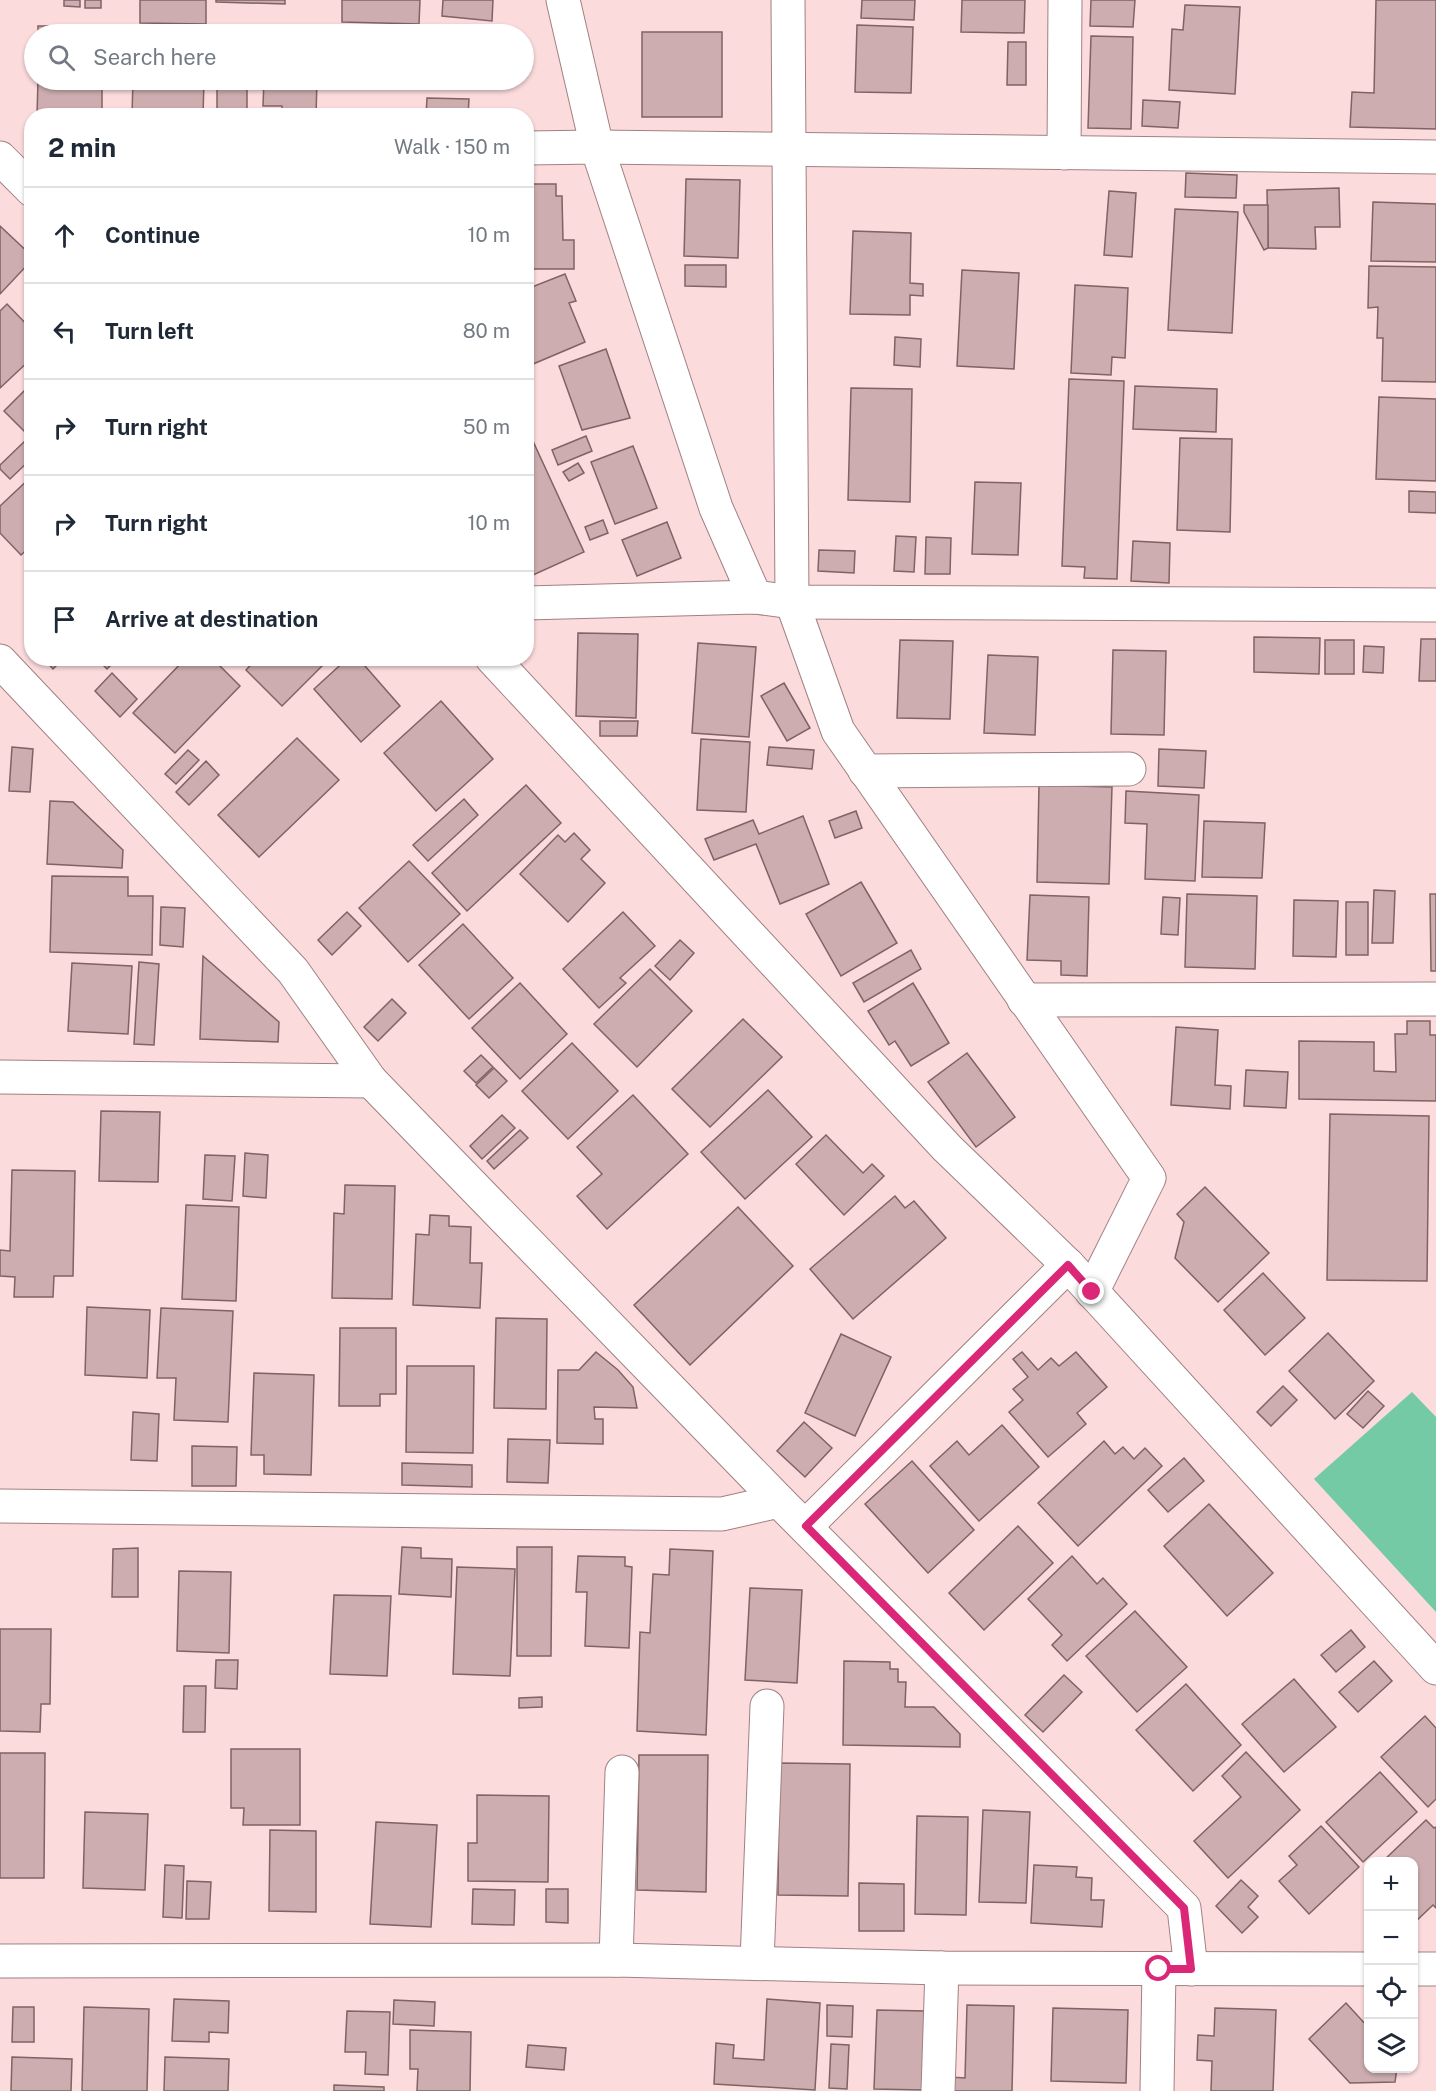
<!DOCTYPE html>
<meta charset="utf-8">
<style>
body{margin:0;font-family:"Public Sans",sans-serif;background:#f2f2f3;color:#1f2937}
.controls{position:absolute;right:18px;bottom:18px;display:grid;overflow:hidden;border-radius:12px;box-shadow:0 2px 4px #0004}
.controls button{width:54px;height:54px;display:grid;place-items:center;padding:0;border:0;border-bottom:2px solid #e0e1e3;background:#fff;color:#1f2937;font:30px sans-serif}
.stop{position:absolute;width:18px;height:18px;margin:-14px;border:4px solid #db2777;border-radius:50%;background:#fff}
.stop.end{background:#db2777;border-color:#fff;box-shadow:0 2px 6px #0008}
.list{margin:0;padding:0;list-style:none}
h2{display:flex;justify-content:space-between;align-items:center;height:78px;margin:0;padding:0 24px;font-size:26px}
h2 small{font-size:20px;font-weight:400;color:#747a83}
.list li{display:grid;grid-template-columns:39px 1fr auto;gap:18px;align-items:center;box-sizing:border-box;height:96px;padding:0 24px;border-top:2px solid #e0e1e3}
.list b{display:block;font-size:22px;white-space:nowrap}
.list em{font-size:20px;font-style:normal;color:#747a83}
.icon{flex:none;width:33px;height:33px;fill:none;stroke:currentColor;stroke-width:2;stroke-linecap:round;stroke-linejoin:round}
.map{position:relative;flex:none;width:1436px;height:2091px;overflow:hidden}
.search{position:absolute;background:#fff;box-shadow:0 2px 4px #0004;left:24px;top:24px;width:510px;height:66px;display:flex;align-items:center;gap:15px;box-sizing:border-box;padding:0 21px;border-radius:33px;color:#747a83;font-size:22px}
.panel{position:absolute;background:#fff;box-shadow:0 2px 4px #0004;left:24px;top:108px;width:510px;height:558px;border-radius:24px}
.map>svg:first-child{display:block}
</style>
<div class="map">
<svg width="1436" height="2091" viewBox="0 0 1436 2091">
<rect width="100%" height="100%" fill="#fcdbdd"/>
<path fill="#73caa4" d="M1412,1392L1436,1417V1612L1314,1479Z"/>
<g fill="#cdadaf" stroke="#7f6365" stroke-width="1.5">
<path d="M64,0H80V7L64,6Z"/>
<rect x="85" y="0" width="16" height="8"/>
<path d="M140,0H206V24L140,23Z"/>
<path d="M216,0H285V4L216,2Z"/>
<path d="M342,0H420L419,24L342,22Z"/>
<path d="M443,0H493L492,21L442,16Z"/>
<path d="M862,0H915L914,20L861,18Z"/>
<path d="M962,0H1025L1024,33L961,32Z"/>
<path d="M1091,0H1135L1133,27L1090,26Z"/>
<path d="M1376,0H1436V129L1350,127L1352,92L1374,93Z"/>
<path d="M1185,5L1240,7L1235,94L1169,90L1172,29L1183,30Z"/>
<path d="M857,25L913,27L911,93L855,92Z"/>
<path d="M38,26H104L103,34H38Z"/>
<path d="M264,27L318,28V34H264Z"/>
<path d="M324,28L363,29V34H324Z"/>
<rect x="642" y="32" width="80" height="85"/>
<path d="M1091,36L1133,37L1131,129L1088,128Z"/>
<path d="M1008,42H1026V85H1007Z"/>
<path d="M38,80H102V116L37,115Z"/>
<path d="M133,80H204L203,116L132,114Z"/>
<rect x="217" y="80" width="30" height="36"/>
<path d="M264,80H317L316,116H282V106H263Z"/>
<path d="M427,98L469,99L468,116H426Z"/>
<path d="M1143,100L1180,102L1178,128L1142,126Z"/>
<path d="M1186,173L1237,175L1236,198L1185,197Z"/>
<path d="M686,179L740,180L738,258L684,256Z"/>
<path d="M526,184H556V196H562L563,240H574V269H526Z"/>
<path d="M1339,188L1340,227H1315L1316,249L1268,248L1267,190Z"/>
<path d="M1109,191L1136,193L1132,257L1104,255Z"/>
<path d="M1373,202L1436,204V262L1371,261Z"/>
<path d="M1244,205H1268V248L1264,250L1244,212Z"/>
<path d="M1175,209L1238,212L1232,333L1168,330Z"/>
<path d="M0,226L32,256V260L0,294Z"/>
<path d="M853,231L911,233L910,283L923,284V296L910,295V315L850,314Z"/>
<path d="M685,265H726V287L685,286Z"/>
<path d="M1369,266L1436,267V382L1382,381L1383,338H1377L1378,307L1368,308Z"/>
<path d="M962,270L1019,273L1014,369L957,366Z"/>
<path d="M565,274L576,301L569,303L585,342L526,367V284L532,287Z"/>
<path d="M1075,285L1128,288L1125,358L1112,357L1111,375L1071,373Z"/>
<path d="M7,304L32,330V358L0,388V311Z"/>
<path d="M895,337L921,339L920,367L894,365Z"/>
<path d="M606,349L630,418L582,430L559,366Z"/>
<path d="M1069,379L1124,381L1117,579L1084,578L1085,567L1062,566Z"/>
<path d="M32,383V439L4,411Z"/>
<path d="M1135,386L1217,389L1216,432L1133,429Z"/>
<path d="M851,388L912,389L910,502L848,500Z"/>
<path d="M1379,397L1436,399V481L1376,479Z"/>
<path d="M526,426L584,552L533,575L526,562Z"/>
<path d="M586,436L592,451L558,465L552,450Z"/>
<path d="M1180,438L1232,439L1230,532L1177,530Z"/>
<path d="M26,440L32,446V458L10,479L0,469V465Z"/>
<path d="M633,446L657,508L615,524L591,462Z"/>
<path d="M578,463L584,473L569,481L563,472Z"/>
<path d="M32,476V545L21,555L0,533V506Z"/>
<path d="M975,482L1021,483L1018,555L972,554Z"/>
<path d="M1409,491L1436,492V513L1409,512Z"/>
<path d="M603,520L608,533L590,540L585,527Z"/>
<path d="M667,522L681,558L637,576L622,540Z"/>
<path d="M896,536L916,537L914,572L894,571Z"/>
<path d="M926,537L951,538L950,574H925Z"/>
<path d="M1133,541L1170,543L1169,583L1131,581Z"/>
<path d="M819,550L855,551L854,573L818,571Z"/>
<path d="M578,633L638,634L636,718L576,716Z"/>
<path d="M1254,637L1320,638L1319,674L1254,672Z"/>
<path d="M1421,639H1436V681H1419Z"/>
<path d="M900,640L953,641L950,719L897,718Z"/>
<rect x="1325" y="640" width="29" height="34"/>
<path d="M698,643L756,647L749,737L692,733Z"/>
<path d="M1364,646L1384,647L1383,673L1363,672Z"/>
<path d="M1113,650L1166,651L1164,735L1111,734Z"/>
<path d="M988,655L1038,657L1035,735L984,733Z"/>
<path d="M43,658H64L53,669Z"/>
<path d="M96,658H118L107,669Z"/>
<path d="M186,658H212L240,686L175,753L133,713Z"/>
<path d="M257,658H329V659L282,706L246,670Z"/>
<path d="M348,658H358L400,706L361,742L314,689Z"/>
<path d="M112,673L137,699L120,717L95,691Z"/>
<path d="M784,683L810,728L787,741L761,696Z"/>
<path d="M441,701L493,759L436,811L384,753Z"/>
<path d="M600,721H638L637,736H600Z"/>
<path d="M297,738L339,780L259,857L218,815Z"/>
<path d="M701,739L750,742L746,812L697,810Z"/>
<path d="M12,747L33,749L30,792L9,791Z"/>
<path d="M769,747L814,750L812,769L767,765Z"/>
<path d="M1159,749L1206,751L1204,788L1158,786Z"/>
<path d="M188,750L199,760L176,784L165,774Z"/>
<path d="M206,761L219,775L189,805L176,792Z"/>
<path d="M526,785L561,823L467,911L432,873Z"/>
<path d="M1039,785L1112,787L1109,884L1037,882Z"/>
<path d="M1126,791L1199,795L1195,881L1145,879L1147,824L1125,823Z"/>
<path d="M464,799L478,815L428,861L413,845Z"/>
<path d="M50,801L73,802L123,850L122,868L47,864Z"/>
<path d="M856,811L862,828L835,838L829,821Z"/>
<path d="M803,816L829,884L780,904L756,844L714,860L705,839L753,820L759,834Z"/>
<path d="M1204,821L1265,823L1262,878L1202,877Z"/>
<path d="M574,833L590,850L581,859L605,883L568,922L520,874L558,835L565,842Z"/>
<path d="M409,861L460,914L408,962L359,908Z"/>
<path d="M52,876L128,877V896H153L152,955L50,952Z"/>
<path d="M861,882L897,943L841,976L806,914Z"/>
<path d="M1374,890L1395,891L1393,943H1372Z"/>
<path d="M1187,894L1257,896L1255,969L1185,967Z"/>
<path d="M1430,894H1436V971H1431Z"/>
<path d="M1030,895L1089,897L1087,976L1061,975V961L1027,960Z"/>
<path d="M1163,897L1180,898L1178,935L1161,934Z"/>
<path d="M1294,900L1338,901L1336,957L1293,956Z"/>
<rect x="1346" y="902" width="22" height="53"/>
<path d="M161,907L185,908L183,947L160,945Z"/>
<path d="M347,912L361,926L332,955L318,940Z"/>
<path d="M623,912L655,946L620,978L626,983L599,1008L563,969Z"/>
<path d="M463,924L513,978L469,1019L419,965Z"/>
<path d="M680,940L694,953L670,980L655,966Z"/>
<path d="M911,950L921,969L864,1002L853,983Z"/>
<path d="M203,956L279,1022L278,1042L200,1039Z"/>
<path d="M139,962L159,964L154,1045L134,1044Z"/>
<path d="M72,963L132,966L128,1034L68,1031Z"/>
<path d="M650,969L692,1011L637,1067L594,1024Z"/>
<path d="M520,983L567,1034L520,1079L472,1028Z"/>
<path d="M913,983L949,1043L911,1066L895,1041L889,1045L868,1011Z"/>
<path d="M392,999L406,1013L378,1041L364,1027Z"/>
<path d="M743,1019L782,1057L710,1127L672,1089Z"/>
<path d="M1407,1021H1430V1035H1436V1101L1299,1099V1041L1374,1042V1071L1396,1072L1395,1034H1407Z"/>
<path d="M1176,1027L1218,1030L1215,1085L1231,1086L1230,1109L1171,1105Z"/>
<path d="M572,1043L618,1091L568,1139L522,1091Z"/>
<path d="M967,1053L1015,1117L976,1147L928,1082Z"/>
<path d="M481,1055L493,1067L476,1083L464,1071Z"/>
<path d="M494,1068L507,1081L489,1098L476,1085Z"/>
<path d="M1246,1070L1288,1072L1286,1108L1244,1106Z"/>
<path d="M768,1090L812,1137L745,1199L701,1152Z"/>
<path d="M633,1095L688,1154L607,1229L577,1196L602,1174L577,1147Z"/>
<path d="M101,1111L160,1112L158,1182L99,1181Z"/>
<path d="M1330,1114L1429,1116L1427,1281L1327,1280Z"/>
<path d="M502,1115L515,1128L482,1159L470,1146Z"/>
<path d="M520,1130L528,1138L494,1169L487,1161Z"/>
<path d="M826,1135L863,1173L872,1164L884,1176L844,1215L796,1164Z"/>
<path d="M245,1153L268,1155L266,1198L243,1196Z"/>
<path d="M205,1155L235,1156L232,1201L203,1199Z"/>
<path d="M12,1170L75,1171L73,1276H54L53,1297H14L15,1277L0,1276V1250L10,1251Z"/>
<path d="M345,1185L395,1186L392,1299L332,1298L334,1213L344,1214Z"/>
<path d="M1205,1187L1269,1253L1218,1302L1175,1258L1184,1222L1177,1214Z"/>
<path d="M895,1196L905,1208L914,1201L946,1238L853,1319L810,1269Z"/>
<path d="M186,1205L239,1207L236,1301L182,1299Z"/>
<path d="M738,1207L793,1266L690,1365L634,1305Z"/>
<path d="M430,1215L449,1216V1226L471,1227L470,1263H482L480,1308L413,1305L416,1234L429,1235Z"/>
<path d="M1263,1273L1305,1318L1265,1355L1224,1310Z"/>
<path d="M87,1307L150,1310L147,1378L85,1375Z"/>
<path d="M161,1308L233,1311L228,1422L174,1420L176,1378H157Z"/>
<path d="M496,1318L547,1319L546,1409L494,1408Z"/>
<path d="M340,1328H396V1394H380V1406H339Z"/>
<path d="M1328,1333L1374,1381L1335,1419L1289,1371Z"/>
<path d="M841,1334L891,1357L855,1436L805,1413Z"/>
<path d="M596,1352L618,1370L633,1387L637,1408L594,1407L595,1419H603V1444L557,1443L558,1370H579Z"/>
<path d="M1022,1352L1038,1370L1051,1358L1059,1366L1076,1352L1107,1387L1077,1413L1086,1424L1048,1457L1009,1412L1023,1400L1013,1389L1028,1377L1013,1359Z"/>
<path d="M407,1366H474L473,1453L406,1452Z"/>
<path d="M254,1373L314,1375L311,1475L264,1474V1455H251Z"/>
<path d="M1283,1386L1297,1400L1271,1426L1257,1412Z"/>
<path d="M1368,1391L1384,1406L1363,1428L1347,1414Z"/>
<path d="M133,1412L159,1414L157,1461L131,1460Z"/>
<path d="M804,1422L832,1448L805,1477L777,1451Z"/>
<path d="M1002,1425L1039,1467L979,1521L930,1466L957,1441L969,1455Z"/>
<path d="M508,1439L550,1440L548,1483L507,1482Z"/>
<path d="M1104,1441L1115,1454L1123,1447L1134,1459L1145,1448L1162,1466L1078,1546L1038,1503Z"/>
<path d="M192,1446L237,1447L236,1486H192Z"/>
<path d="M1184,1458L1204,1481L1168,1512L1148,1490Z"/>
<path d="M912,1461L974,1530L928,1573L865,1504Z"/>
<path d="M402,1463L472,1465V1487L402,1485Z"/>
<path d="M1209,1504L1273,1573L1227,1616L1164,1546Z"/>
<path d="M1018,1526L1053,1563L984,1630L949,1593Z"/>
<path d="M402,1547L421,1548V1558L452,1559L451,1597L399,1594Z"/>
<path d="M517,1547H552L551,1656H517Z"/>
<path d="M138,1548V1597H112L113,1549Z"/>
<path d="M670,1549L713,1551L706,1735L637,1731L640,1632L650,1633L653,1574L669,1575Z"/>
<path d="M578,1556L625,1557V1566L632,1567L629,1648L585,1646L587,1592H576Z"/>
<path d="M1072,1556L1097,1584L1103,1578L1127,1604L1067,1661L1052,1645L1062,1635L1028,1599Z"/>
<path d="M457,1567L515,1569L510,1676L453,1674Z"/>
<path d="M179,1571L231,1572L229,1653L177,1651Z"/>
<path d="M750,1588L802,1590L797,1683L745,1680Z"/>
<path d="M334,1595L391,1596L387,1676L330,1674Z"/>
<path d="M1135,1611L1187,1667L1137,1712L1086,1656Z"/>
<path d="M0,1629H51L50,1704H41L40,1732L0,1731Z"/>
<path d="M1351,1630L1365,1647L1336,1672L1321,1655Z"/>
<path d="M216,1660H238L237,1689L215,1688Z"/>
<path d="M844,1661L890,1662V1669H898V1682H906L905,1707H934L960,1734V1747L843,1745Z"/>
<path d="M1374,1661L1392,1681L1358,1712L1339,1692Z"/>
<path d="M1064,1675L1082,1692L1043,1732L1025,1715Z"/>
<path d="M1294,1679L1336,1727L1284,1772L1242,1724Z"/>
<path d="M1186,1684L1241,1745L1193,1791L1136,1730Z"/>
<path d="M184,1686H206L205,1732H183Z"/>
<path d="M542,1697V1707L519,1708V1698Z"/>
<path d="M1425,1716L1436,1728V1799L1428,1807L1381,1757Z"/>
<path d="M231,1749H300V1825H243L244,1808H231Z"/>
<path d="M1246,1752L1300,1810L1228,1878L1194,1841L1241,1797L1222,1776Z"/>
<path d="M0,1753H45L44,1878H0Z"/>
<path d="M639,1755H708L706,1892L637,1890Z"/>
<path d="M779,1763L850,1764L848,1896L778,1895Z"/>
<path d="M1380,1772L1417,1812L1363,1862L1326,1822Z"/>
<path d="M477,1795L549,1796L548,1882L468,1881V1843H477Z"/>
<path d="M983,1810L1030,1812L1026,1903L979,1902Z"/>
<path d="M85,1812L148,1814L145,1890L83,1888Z"/>
<path d="M917,1816L968,1817L966,1915L915,1914Z"/>
<path d="M1426,1820L1434,1828L1436,1827V1908L1433,1905L1414,1923V1862H1382Z"/>
<path d="M376,1822L437,1825L431,1927L370,1924Z"/>
<path d="M1321,1826L1359,1867L1309,1914L1279,1881L1297,1865L1289,1856Z"/>
<path d="M270,1830L316,1831V1912L269,1911Z"/>
<path d="M165,1865L184,1866L182,1918L163,1917Z"/>
<path d="M1034,1865L1077,1867L1076,1877L1092,1878L1091,1900H1104L1102,1927L1031,1923Z"/>
<path d="M1241,1880L1258,1896L1248,1907L1258,1917L1242,1933L1216,1906Z"/>
<path d="M187,1881L211,1882L209,1919H186Z"/>
<path d="M859,1883L904,1884V1931H859Z"/>
<path d="M473,1889L515,1890L514,1925L472,1924Z"/>
<path d="M546,1889H568V1923L546,1922Z"/>
<path d="M174,1999L229,2001L228,2033L209,2032V2042L172,2041Z"/>
<path d="M767,1999L820,2003L815,2090L714,2084L716,2043L734,2045L733,2058L764,2060Z"/>
<path d="M394,2000L435,2002L434,2026L393,2024Z"/>
<path d="M1346,2003L1368,2027V2068H1397L1395,2082L1350,2083L1309,2039Z"/>
<path d="M827,2005L853,2006L852,2037L827,2036Z"/>
<path d="M967,2005L1014,2006L1012,2091H949L950,2077L965,2078Z"/>
<path d="M13,2007H34V2042H12Z"/>
<path d="M84,2007L149,2009L147,2091H82Z"/>
<path d="M1053,2008L1128,2010L1126,2083L1051,2081Z"/>
<path d="M1215,2008L1276,2010L1273,2091H1211L1212,2061L1197,2060L1198,2035L1214,2036Z"/>
<path d="M877,2010L926,2011L924,2090L874,2089Z"/>
<path d="M347,2011L390,2012L388,2075L365,2074L366,2052H345Z"/>
<path d="M410,2030L471,2032L470,2091H417L418,2069H410Z"/>
<path d="M831,2044L849,2045L847,2089L829,2088Z"/>
<path d="M528,2045L566,2048L564,2070L526,2067Z"/>
<path d="M12,2057L72,2059L71,2091H11Z"/>
<path d="M165,2057L229,2059L228,2091H164Z"/>
<path d="M334,2085L384,2087V2091H334Z"/>
</g>
<g fill="none" stroke-linecap="round" stroke-linejoin="round">
<g stroke="#a08183" stroke-width="35">
<g id="minor">
<path d="M563,0L597,147L716,508L755,597"/>
<path d="M788,0L792,602L838,731L1149,1178L1092,1292"/>
<path d="M526,148L597,147L1436,157"/>
<path d="M1064,153L1065,0"/>
<path d="M0,158L32,190"/>
<path d="M526,603L755,597L792,602L1436,605"/>
<path d="M492,658L947,1148L1068,1265L1436,1668"/>
<path d="M0,661L293,971L371,1081L779,1501L1184,1908L1191,1969"/>
<path d="M865,771L1129,769"/>
<path d="M1024,1000L1436,999"/>
<path d="M0,1077L371,1081"/>
<path d="M0,1506L722,1514L779,1501"/>
<path d="M806,1526L1068,1265"/>
<path d="M616,1960L622,1772"/>
<path d="M0,1961L616,1960L942,1968L1368,1969"/>
<path d="M757,1962L767,1706"/>
<path d="M1414,1969H1436"/>
<path d="M938,2091L942,1968"/>
<path d="M1157,2091L1159,1969"/>
</g>
</g>
<use href="#minor" stroke="#fff" stroke-width="33"/>
</g>
<g fill="none" stroke-linecap="round" stroke-linejoin="round">
<path stroke="#db2777" stroke-width="8" d="M1092,1292L1068,1265L806,1526L1184,1908L1191,1969H1159"/>
</g>
</svg>
<div class="controls">
<button>+</button>
<button>−</button>
<button><svg class="icon" aria-label="locate" viewBox="0 0 24 24"><circle cx="12" cy="12" r="6"/><path d="M12 2v4M12 18v4M2 12h4M18 12h4"/></svg></button>
<button><svg class="icon" aria-label="layers" viewBox="0 0 24 24"><path d="M12 4l9 5-9 5-9-5zM3 14l9 5 9-5"/></svg></button>
</div>
<div class="stop" style="left:1159px;top:1969px"></div>
<div class="stop end" style="left:1092px;top:1292px"></div>
<div class="search"><svg class="icon" aria-label="search" viewBox="0 0 24 24"><circle cx="10" cy="10" r="6"/><path d="M15 15l6 6"/></svg>Search here</div>
<section class="panel">
<h2>2 min<small>Walk · 150 m</small></h2>
<ul class="list">
<li><svg class="icon" aria-label="ahead" viewBox="0 0 24 24"><path d="M12 20V5M6 11l6-6 6 6"/></svg><div><b>Continue</b></div><em>10 m</em></li>
<li><svg class="icon" aria-label="left" viewBox="0 0 24 24"><path d="M17 20v-9H6M10 6l-5 5 5 5"/></svg><div><b>Turn left</b></div><em>80 m</em></li>
<li><svg class="icon" aria-label="right" viewBox="0 0 24 24"><path d="M7 20v-9h11M14 6l5 5-5 5"/></svg><div><b>Turn right</b></div><em>50 m</em></li>
<li><svg class="icon" aria-label="right" viewBox="0 0 24 24"><path d="M7 20v-9h11M14 6l5 5-5 5"/></svg><div><b>Turn right</b></div><em>10 m</em></li>
<li><svg class="icon" aria-label="arrive" viewBox="0 0 24 24"><path d="M6 21V4h12l-3 4 3 4H6"/></svg><div><b>Arrive at destination</b></div></li>
</ul>
</section>
</div>
